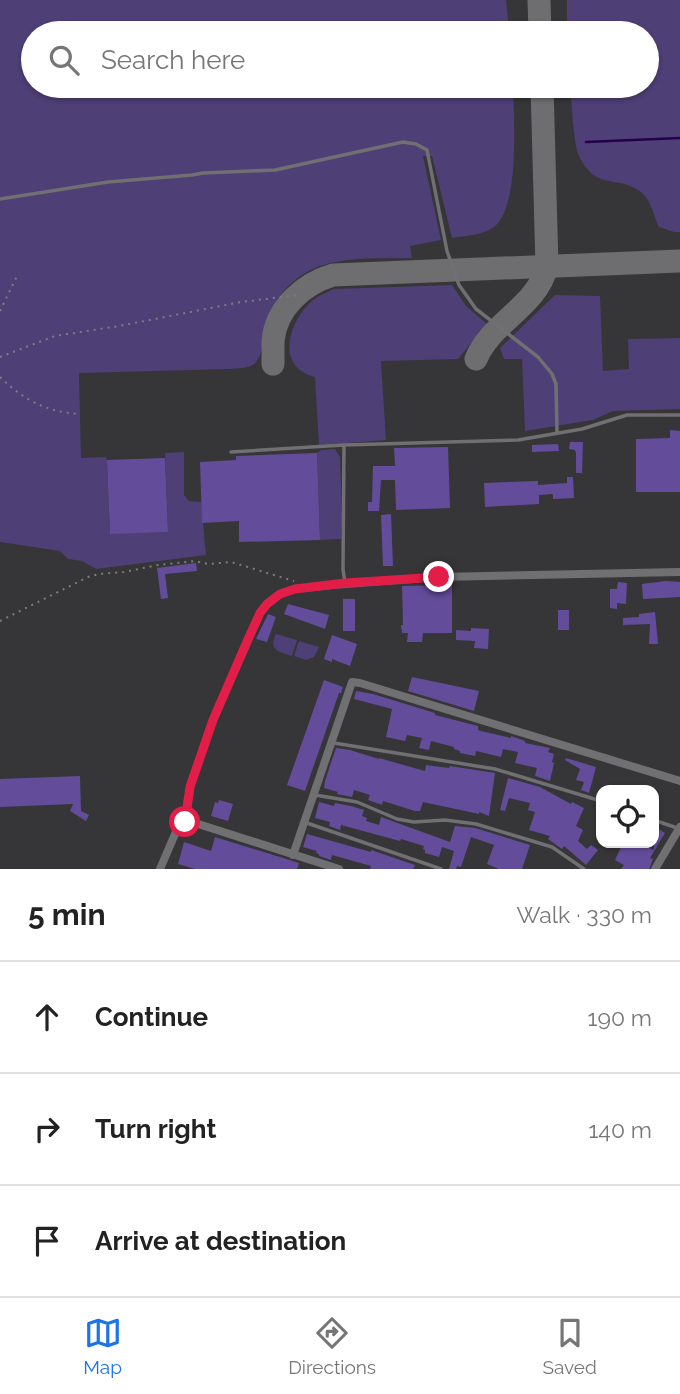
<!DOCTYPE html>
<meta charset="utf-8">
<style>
body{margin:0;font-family:Raleway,sans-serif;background:#f2f2f2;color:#222}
.controls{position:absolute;right:21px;bottom:21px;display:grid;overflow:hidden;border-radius:14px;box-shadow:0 2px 5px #0004}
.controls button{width:63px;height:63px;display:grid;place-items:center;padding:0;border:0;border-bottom:2px solid #e0e0e0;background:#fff;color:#222;font:35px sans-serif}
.stop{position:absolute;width:21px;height:21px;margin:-16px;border:5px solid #e11d48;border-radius:50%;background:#fff}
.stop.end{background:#e11d48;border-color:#fff;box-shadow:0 2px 7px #0008}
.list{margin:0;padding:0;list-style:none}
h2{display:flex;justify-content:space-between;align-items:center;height:91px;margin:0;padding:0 28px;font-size:30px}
h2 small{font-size:23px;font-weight:400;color:#767676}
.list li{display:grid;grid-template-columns:46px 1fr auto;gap:21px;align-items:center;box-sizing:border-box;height:112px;padding:0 28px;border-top:2px solid #e0e0e0}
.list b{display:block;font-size:26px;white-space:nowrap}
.list em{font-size:23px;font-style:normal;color:#767676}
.icon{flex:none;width:38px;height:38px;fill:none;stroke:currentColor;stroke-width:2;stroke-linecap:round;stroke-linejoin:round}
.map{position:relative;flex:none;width:680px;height:869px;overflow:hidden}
.search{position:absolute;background:#fff;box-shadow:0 2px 5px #0004;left:21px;right:21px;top:21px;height:77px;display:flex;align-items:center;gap:18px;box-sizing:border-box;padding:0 24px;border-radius:38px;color:#767676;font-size:26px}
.sheet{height:427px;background:#fff}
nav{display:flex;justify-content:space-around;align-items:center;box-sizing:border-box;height:98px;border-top:2px solid #e0e0e0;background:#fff;font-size:19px;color:#767676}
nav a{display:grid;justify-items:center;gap:4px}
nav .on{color:#1a73e8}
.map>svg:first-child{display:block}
</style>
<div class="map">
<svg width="680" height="869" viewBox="0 0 680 869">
<rect width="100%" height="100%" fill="#363538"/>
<g fill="#4e3f76">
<path d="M0,0H506L509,29L510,33H33V86H513C514,116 520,208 494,227C483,235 465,236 452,238L432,156H423L441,240L410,246L412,258C380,259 341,255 311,270C288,281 271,303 265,327C262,339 264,354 255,363C249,369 237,368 229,369L79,373L81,458L106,457L107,460L110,533L168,532L165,453L184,452V495L189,501L201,502L206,555L96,569L82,561L68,559L60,551L0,542Z"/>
<path d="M567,0H680V232H674L659,227C653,214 651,198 638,190C615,175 596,191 579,156C573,143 572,102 570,86H647V33H567Z"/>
<path d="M452,285L466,306L487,324L458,359L381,361L386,440L319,445L315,377C279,368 286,330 306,307C313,298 323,294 334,289Z"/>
<path d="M555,295L600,296L603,371L629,369L628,339L680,338V409L613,411L593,420L525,431L522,359H504L500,348Z"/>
<path d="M335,449L340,457L342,518L341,539L320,540L317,453L321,450Z"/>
<path d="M276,634L297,640L292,656C279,652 268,650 276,634Z"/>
<path d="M299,641L319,647L314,657L306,660L294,656Z"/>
</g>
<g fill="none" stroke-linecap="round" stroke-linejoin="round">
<path stroke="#22004b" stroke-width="2.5" d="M586,142L680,138"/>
<g stroke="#6e6e70" stroke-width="23">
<path d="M539,0L540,33"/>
<path d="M476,359C492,321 537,307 547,266L542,86"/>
<path d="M273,364C273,356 273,349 273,341C276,308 303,284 333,275L680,261"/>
</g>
</g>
<g fill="#634d9b">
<path d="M670,430L680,431V492H636V439L670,438Z"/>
<path d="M570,442H583L582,473H576V453L575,450L569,449Z"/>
<path d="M558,444L559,451L532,452V445Z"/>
<path d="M448,447L450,508L396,510L395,480H381L379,511H368V502H372L373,466H395L394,448Z"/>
<path d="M317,453L320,540L239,542V521L202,523L200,462L236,460V456Z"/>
<path d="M165,458L168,532L110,534L107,460Z"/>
<path d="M567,477H573L574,498L553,499V494L539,495V504L485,507L484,483L538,481V485L567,483Z"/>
<path d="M391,514L393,566H383L381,515Z"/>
<path d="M196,563L197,571L165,574L168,598L161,599L157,568Z"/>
<path d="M666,581L680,582V597L643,599L642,584Z"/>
<path d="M618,582L627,583L626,604L617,603V609L610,608V589H617Z"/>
<path d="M452,585V633H423L422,642H407L408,633H402L401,625H403L402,586Z"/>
<rect x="343" y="599" width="12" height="32"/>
<path d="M288,604L329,615L325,629L284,614Z"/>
<rect x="558" y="610" width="11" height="20"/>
<path d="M655,612L658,644H649L650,624L623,625V618L639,617V614Z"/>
<path d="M268,614L276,617L267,642L256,639Z"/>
<path d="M471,628L489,629L488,649L474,648L475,641L456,640V630L471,631Z"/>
<path d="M332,635L357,644L350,666L332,659V662L324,659Z"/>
<path d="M412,677L479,691L474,711L408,691Z"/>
<path d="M324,680L343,687L341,693H339L305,791L287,785Z"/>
<path d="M356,691L373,694L435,713V715L478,726V730L481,731L511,738V736L525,741V743L550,748L548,752L554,754L552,762L554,763L550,781L535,776L537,768L515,763L518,752L503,749L501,757L476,751L475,756L460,753V751L454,749V747L431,741L429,750L419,748L422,738L407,735L405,741L386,737L392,709L354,699Z"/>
<path d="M336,748L350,750L379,759V758L425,771L426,765L449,768L450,766L495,773L489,816L479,812V814L423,802L420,811H415L383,801L382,805L368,800L370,795L354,790L352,797L337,794L338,792L324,788L325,781Z"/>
<path d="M566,758L596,767L589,793L581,790L584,782L576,780L580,769L565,760Z"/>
<path d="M80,776L81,811L89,815L86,821L70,811L73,804L0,807V779Z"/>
<path d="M508,778L540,787L571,804L572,802L584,808L576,826L583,830L578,841L587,849L591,845L598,850L586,865L564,846L562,849L548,839L550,836L529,830L535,812L528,810L530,803L509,798L505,811L500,810Z"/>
<path d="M219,800L233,804L228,821L211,816L215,802L218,803Z"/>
<path d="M319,802L334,806L335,803L351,806L364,810L362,816L367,818L366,821L379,825L381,817L450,842L455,826L475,828L530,845L522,869H499L487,864L494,845L471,837L461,867L457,866L456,869H449L454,851L442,847L439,857L425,853V850L423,849L424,846L401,839L400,841L341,825L340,830L329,826L330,822L315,818Z"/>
<path d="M657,828L665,833L650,858L653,859L649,869H621L624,865L615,860L623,843H637L654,850V833Z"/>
<path d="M307,834L371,852V850L415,865L413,869H370L371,866L332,855L331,860L319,856V854L316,853L317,851L303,847Z"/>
<path d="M215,837L299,863L297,869H195L178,864L184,842L211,851Z"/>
</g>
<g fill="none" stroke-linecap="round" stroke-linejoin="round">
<g stroke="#7d7d7f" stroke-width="2" stroke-dasharray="2 5" stroke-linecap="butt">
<path d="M0,311L18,274"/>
<path d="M0,357L55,336L119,326L241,302L297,295"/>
<path d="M0,377C24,400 46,412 80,414"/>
<path d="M0,621L88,577L99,574L124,572L158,565L195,561L208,564L231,562L294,581"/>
</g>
<g stroke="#706f71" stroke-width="3.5">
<path d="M0,199L108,182L192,175L203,173L275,170L403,142L416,144L427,150L447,251L459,285L476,309L538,357L552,374L556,384L557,433"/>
<path d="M344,445L343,569L345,583"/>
<path d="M231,452L344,445L518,440L582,429L627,415H680"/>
<path d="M334,743L495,769L601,801"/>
<path d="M315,795L357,802L397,819L414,822L445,820L476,824L552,847L584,869"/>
<path d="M654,820L677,828"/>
<path d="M304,822L441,869"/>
</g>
<g stroke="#706f71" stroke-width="8">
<path d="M185,822H192L339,869"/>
<path d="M293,855L352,682L360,683L680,781"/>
<path d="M160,869L178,827L185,822L190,787L213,720L260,613L267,604L280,594L295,589L332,585L439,577L680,572"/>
<path d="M655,869L680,827"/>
</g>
</g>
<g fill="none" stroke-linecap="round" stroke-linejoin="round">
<path stroke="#e11d48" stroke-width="9" d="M185,822L190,787L213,720L249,637L260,613L267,604L280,594L295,589L345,583L439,577"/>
</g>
</svg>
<div class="controls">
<button><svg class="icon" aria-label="locate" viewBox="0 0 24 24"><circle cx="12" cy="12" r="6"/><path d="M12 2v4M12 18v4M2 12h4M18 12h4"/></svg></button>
</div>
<div class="stop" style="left:185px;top:822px"></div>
<div class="stop end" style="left:439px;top:577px"></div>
<div class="search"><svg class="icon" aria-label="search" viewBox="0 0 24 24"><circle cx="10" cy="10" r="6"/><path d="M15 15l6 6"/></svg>Search here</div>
</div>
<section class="sheet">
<h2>5 min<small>Walk · 330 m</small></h2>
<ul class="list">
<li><svg class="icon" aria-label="ahead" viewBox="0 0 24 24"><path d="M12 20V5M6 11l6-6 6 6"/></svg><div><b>Continue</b></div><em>190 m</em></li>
<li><svg class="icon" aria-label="right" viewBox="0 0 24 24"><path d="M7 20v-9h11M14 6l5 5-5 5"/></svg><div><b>Turn right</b></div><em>140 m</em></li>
<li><svg class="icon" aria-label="arrive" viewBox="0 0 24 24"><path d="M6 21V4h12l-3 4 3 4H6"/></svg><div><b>Arrive at destination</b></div></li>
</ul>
</section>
<nav>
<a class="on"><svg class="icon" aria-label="map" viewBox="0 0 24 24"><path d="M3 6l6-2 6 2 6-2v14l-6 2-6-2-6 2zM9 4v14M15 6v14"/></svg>Map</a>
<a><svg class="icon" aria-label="directions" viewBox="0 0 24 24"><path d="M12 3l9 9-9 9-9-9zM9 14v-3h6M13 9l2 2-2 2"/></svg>Directions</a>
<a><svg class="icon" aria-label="saved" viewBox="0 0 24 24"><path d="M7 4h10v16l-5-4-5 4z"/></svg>Saved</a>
</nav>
